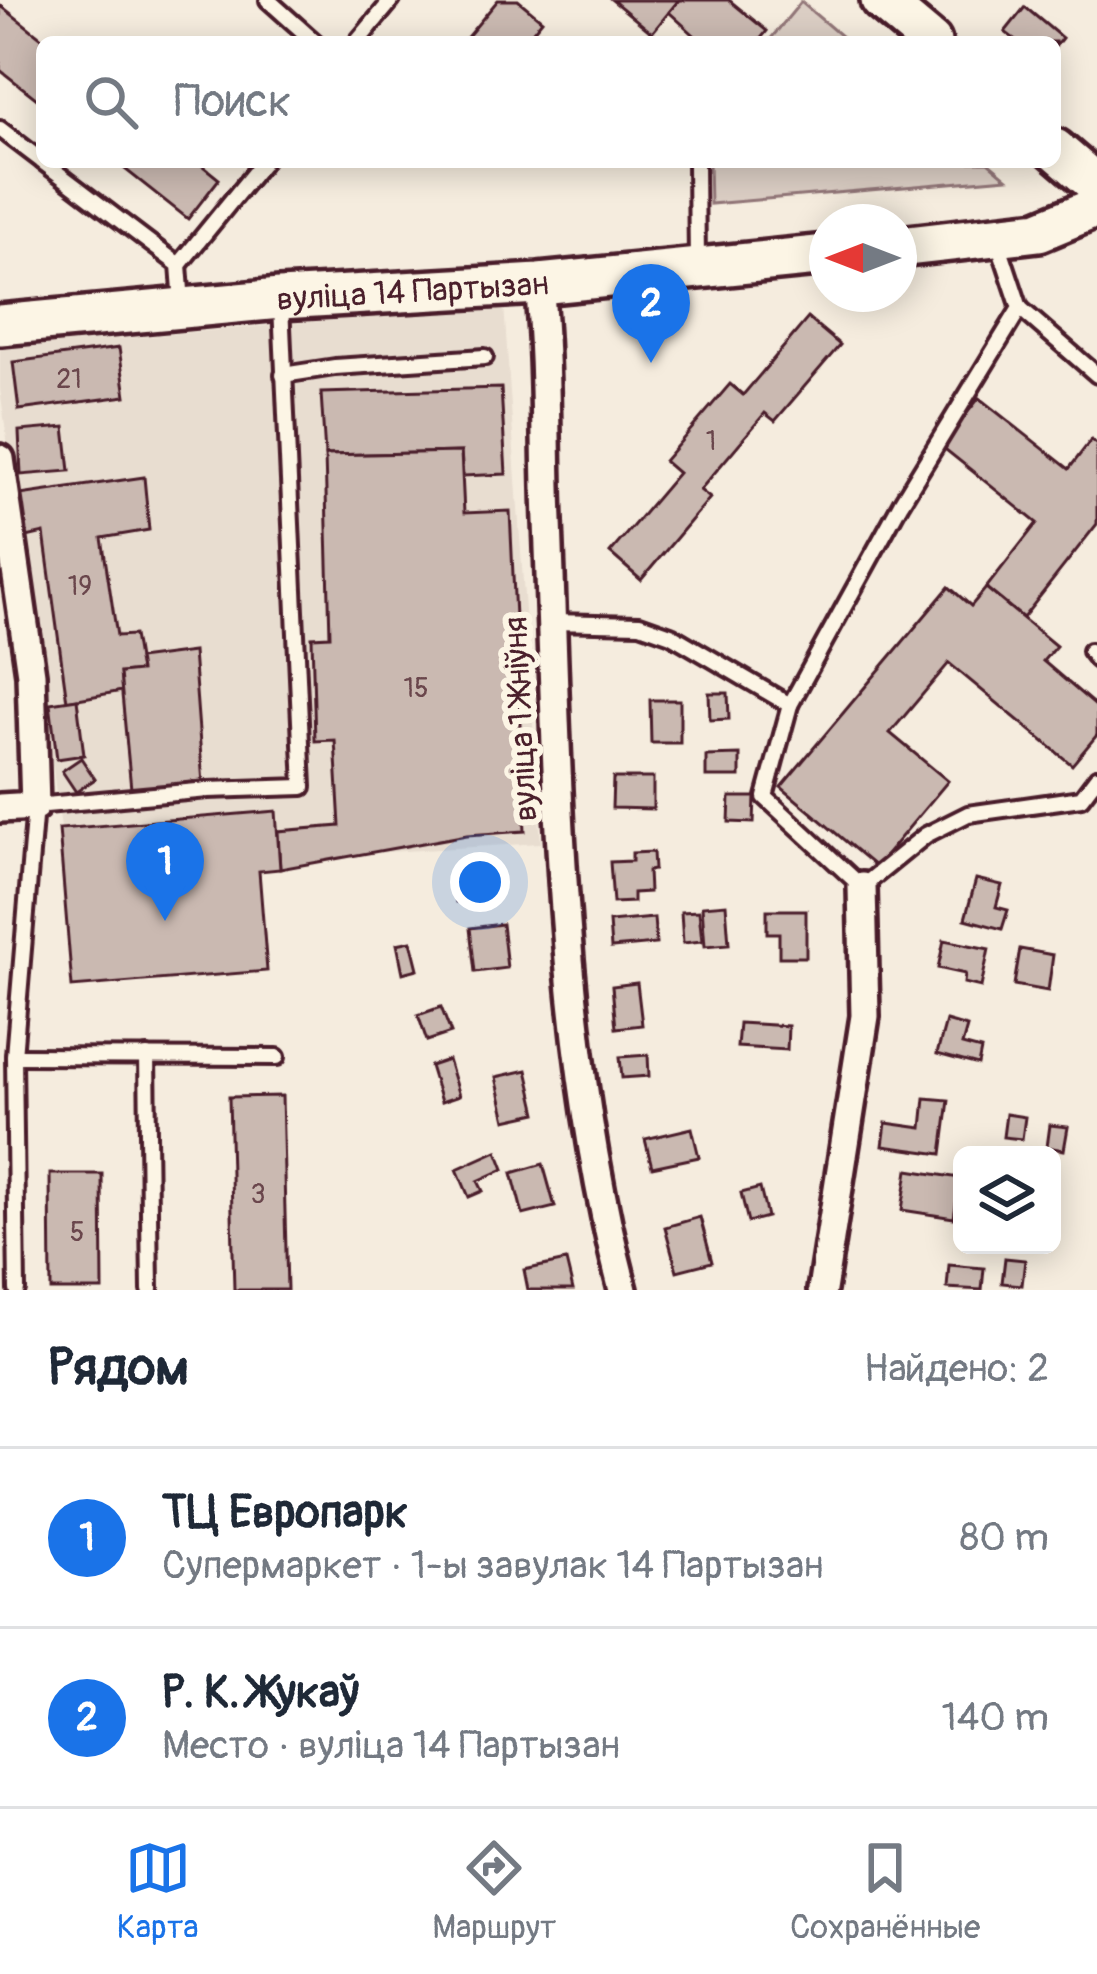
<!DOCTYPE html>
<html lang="ru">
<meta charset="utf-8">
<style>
body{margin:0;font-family:Pangolin,sans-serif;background:#f6f6f7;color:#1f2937}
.controls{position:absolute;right:36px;bottom:36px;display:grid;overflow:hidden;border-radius:18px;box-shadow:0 6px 30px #0003}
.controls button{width:108px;height:108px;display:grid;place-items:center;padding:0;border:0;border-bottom:3px solid #e0e1e3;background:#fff;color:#1f2937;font:60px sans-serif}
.compass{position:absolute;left:809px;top:204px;width:108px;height:108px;border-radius:50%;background:#fff;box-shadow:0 6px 30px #0003;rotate:270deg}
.you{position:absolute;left:480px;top:882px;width:42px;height:42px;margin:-30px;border:9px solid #fff;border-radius:50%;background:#1a73e8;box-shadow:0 0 0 18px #1a73e833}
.badge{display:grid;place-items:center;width:78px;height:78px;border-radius:50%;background:#1a73e8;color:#fff;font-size:39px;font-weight:700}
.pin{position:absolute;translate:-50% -99px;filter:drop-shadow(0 3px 6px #0008)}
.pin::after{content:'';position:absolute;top:63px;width:42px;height:36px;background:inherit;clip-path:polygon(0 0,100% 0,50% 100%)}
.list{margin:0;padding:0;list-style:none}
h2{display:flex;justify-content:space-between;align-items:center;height:156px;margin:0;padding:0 48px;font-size:51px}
h2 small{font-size:39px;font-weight:400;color:#747a83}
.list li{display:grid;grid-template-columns:78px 1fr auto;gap:36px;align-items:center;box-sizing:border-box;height:180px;padding:0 48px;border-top:3px solid #e0e1e3}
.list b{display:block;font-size:45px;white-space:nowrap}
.list p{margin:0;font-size:39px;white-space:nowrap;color:#747a83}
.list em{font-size:39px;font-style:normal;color:#747a83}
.icon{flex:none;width:66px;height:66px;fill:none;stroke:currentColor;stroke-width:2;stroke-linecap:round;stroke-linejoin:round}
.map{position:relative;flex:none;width:1097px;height:1290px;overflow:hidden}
.search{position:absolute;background:#fff;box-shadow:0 6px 30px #0003;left:36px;right:36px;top:36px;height:132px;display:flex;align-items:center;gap:30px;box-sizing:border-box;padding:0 42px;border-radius:18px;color:#747a83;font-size:45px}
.sheet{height:516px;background:#fff}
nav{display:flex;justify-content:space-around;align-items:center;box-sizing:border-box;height:168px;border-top:3px solid #e0e1e3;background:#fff;font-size:33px;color:#747a83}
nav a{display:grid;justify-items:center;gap:6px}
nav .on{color:#1a73e8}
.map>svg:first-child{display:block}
</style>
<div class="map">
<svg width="1097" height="1290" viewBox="0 0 1097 1290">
<rect width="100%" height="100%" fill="#f5ecde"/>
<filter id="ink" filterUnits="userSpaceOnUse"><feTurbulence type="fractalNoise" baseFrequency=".00833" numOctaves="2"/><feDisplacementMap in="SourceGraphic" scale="24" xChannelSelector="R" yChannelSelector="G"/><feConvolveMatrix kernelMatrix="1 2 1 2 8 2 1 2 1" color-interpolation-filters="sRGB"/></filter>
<g filter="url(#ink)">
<path fill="#e8ddd0" d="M504,305L541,843L67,871L0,389V349Z"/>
<g fill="#dbcec4" stroke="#927678" stroke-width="3">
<path d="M801,2L848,42H768Z"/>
<path d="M709,162H988L1007,178L710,204Z"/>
</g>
<g fill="#cab9b1" stroke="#4a1f2b" stroke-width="3">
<path d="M498,0H518L542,20L524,42H463Z"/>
<path d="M612,0H679L652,33Z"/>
<path d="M679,0H729L767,31L758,42H702L669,12Z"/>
<path d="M0,5L47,42H42V103L0,70Z"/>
<path d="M1025,7L1062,38L1055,47V42H1018L1005,32Z"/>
<path d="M116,162H198L219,179L188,219Z"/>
<path d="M808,318L840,345L775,421L765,413L700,490L710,498L641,580L610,553L678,473L664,461L730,384L743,395Z"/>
<path d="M119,348L126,396L19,410L13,362Z"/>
<path d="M501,388L506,474L463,476L461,452L325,455L321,393Z"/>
<path d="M979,398L1069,469L1091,440L1097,444V524L1023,618L986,588L1037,523L941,446Z"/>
<path d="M65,427L70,471L21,475L19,431Z"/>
<path d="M461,452L464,513L510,511L525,831L467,835L280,869L278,831L340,826L335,740L315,741L312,637L330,636L325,455Z"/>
<path d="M144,477L149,530L102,538L117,636L134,635L140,671L120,673L122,691L67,701L44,533L27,537L20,495Z"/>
<path d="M949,587L971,606L986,588L1056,646L1043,661L1097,707V735L1072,765L949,663L890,733L948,781L876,867L781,787Z"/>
<path d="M193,652L203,784L131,789L120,673L140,671L138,659Z"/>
<path d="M709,693H728L729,719L710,720Z"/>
<path d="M77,699L84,755L57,759L50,703Z"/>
<path d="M650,700H680V743H651Z"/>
<path d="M740,755V777H706V756Z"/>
<path d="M81,758L95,779L76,792L62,771Z"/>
<path d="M613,778H653V809L612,808Z"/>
<path d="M730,797H755L754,823L729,822Z"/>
<path d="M276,811L280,869L259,871L267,971L72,987L59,829Z"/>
<path d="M653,852L654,870L648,871L649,892L633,893V902L613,903L610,862L632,861V853Z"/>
<path d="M492,872L494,899L456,902L454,875Z"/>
<path d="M976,879L1002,885L996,907L1008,910L1002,929L965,919Z"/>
<path d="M726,904L729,944L705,946L702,906Z"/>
<path d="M767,910H806V957H779V933H767Z"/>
<path d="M699,911L702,941L683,943L681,912Z"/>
<path d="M654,918L656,944L611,948L609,922Z"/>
<path d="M502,924L507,968L475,972L470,928Z"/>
<path d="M944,940L989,949L981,987L964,983L965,974L938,968Z"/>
<path d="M411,941L418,969L403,973L397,944Z"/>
<path d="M1020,949L1053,955L1048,991L1014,985Z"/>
<path d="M637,983L642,1025L616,1028L612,986Z"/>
<path d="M441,1007L451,1033L427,1041L418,1015Z"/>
<path d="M946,1021L967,1027L962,1045L981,1050L978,1065L937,1054Z"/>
<path d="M739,1023L788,1026L787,1050L737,1047Z"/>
<path d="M648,1055L649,1076L622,1078L620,1057Z"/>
<path d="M448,1060L459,1096L441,1102L430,1066Z"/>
<path d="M527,1070L537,1113L506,1120L496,1077Z"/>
<path d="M282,1096L287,1290H234L229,1097Z"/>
<path d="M925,1098L949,1100L942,1154L883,1146L886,1123L922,1128Z"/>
<path d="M1006,1114L1025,1117L1022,1139L1003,1137Z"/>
<path d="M1050,1125L1068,1127L1064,1150L1047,1147Z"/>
<path d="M692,1128L699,1157L652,1167L645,1139Z"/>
<path d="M497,1151L504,1169L478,1181L483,1191L469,1197L457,1169Z"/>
<path d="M543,1164L555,1207L523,1215L512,1173Z"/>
<path d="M908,1170L960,1178L954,1218L902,1210Z"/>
<path d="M50,1174H102L103,1290H51Z"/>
<path d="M760,1188L767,1217L748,1222L741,1193Z"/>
<path d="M700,1217L712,1262L677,1271L665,1227Z"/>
<path d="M1005,1258L1025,1260L1022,1285L1002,1283Z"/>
<path d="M566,1261L573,1290H528L524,1270Z"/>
<path d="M949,1265L984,1268L982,1290L947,1288Z"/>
</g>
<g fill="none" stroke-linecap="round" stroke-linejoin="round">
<g stroke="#4a1f2b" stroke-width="22">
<g id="service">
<path d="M268,0L315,42"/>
<path d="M357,42L392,0"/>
<path d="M0,129L42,161"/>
<path d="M43,162L179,265L182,303"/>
<path d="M696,162L697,263"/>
<path d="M179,265L263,162"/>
<path d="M1020,308L1097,375"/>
<path d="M283,375L335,367L485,357"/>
<path d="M552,622L640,624L671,635L790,705L901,503L1020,308L998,242"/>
<path d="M1090,651L1097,660"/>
<path d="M790,705L765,797L862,887L926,835L968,814L1081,798L1097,777"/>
<path d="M14,1056L277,1057"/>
<path d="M147,1056L150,1290"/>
<path d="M17,1290L14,1056L35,806L208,790L303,787L281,305"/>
</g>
</g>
<g stroke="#4a1f2b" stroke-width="36">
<g id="minor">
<path d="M539,284C547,362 545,443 548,521C558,776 558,1041 623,1290"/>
<path d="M0,459L31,674L35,806L0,808"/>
<path d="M822,1290L865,1016L862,887"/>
</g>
</g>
<g stroke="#4a1f2b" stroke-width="48">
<g id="secondary">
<path d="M881,0L931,42"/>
<path d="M1055,149L1097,185"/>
<path d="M899,247L1039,231L1097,207"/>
<path id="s1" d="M0,325L280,299L539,284L827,255"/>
</g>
</g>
<use href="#service" stroke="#fcf5e5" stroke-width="14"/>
<use href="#minor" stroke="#fcf5e5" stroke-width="27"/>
<use href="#secondary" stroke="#fcf5e5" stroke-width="39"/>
</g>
</g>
<g text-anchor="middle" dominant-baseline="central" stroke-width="12" stroke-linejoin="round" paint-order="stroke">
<g font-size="27" fill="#6a464c">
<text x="69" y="379">21</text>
<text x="711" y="441">1</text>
<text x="80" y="586">19</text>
<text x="416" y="688">15</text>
<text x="258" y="1194">3</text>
<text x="77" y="1232">5</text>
</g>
<g font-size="33" fill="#4a1f2b" stroke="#fcf5e5">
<text stroke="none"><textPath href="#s1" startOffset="414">вуліца 14 Партызан</textPath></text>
<text transform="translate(521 719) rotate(-93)">вуліца 1 Жніўня</text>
</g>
</g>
</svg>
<div class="controls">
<button><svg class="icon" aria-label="layers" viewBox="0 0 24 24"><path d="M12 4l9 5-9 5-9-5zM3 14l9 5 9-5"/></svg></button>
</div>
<svg class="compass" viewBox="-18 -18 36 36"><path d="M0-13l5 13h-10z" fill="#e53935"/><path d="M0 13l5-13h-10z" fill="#747a83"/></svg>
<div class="you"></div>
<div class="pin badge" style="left:165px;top:921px">1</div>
<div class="pin badge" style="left:651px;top:363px">2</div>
<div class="search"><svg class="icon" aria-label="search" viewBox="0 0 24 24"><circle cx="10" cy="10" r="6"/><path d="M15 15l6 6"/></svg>Поиск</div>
</div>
<section class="sheet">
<h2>Рядом<small>Найдено: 2</small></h2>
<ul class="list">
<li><span class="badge">1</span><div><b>ТЦ Европарк</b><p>Супермаркет · 1-ы завулак 14 Партызан</p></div><em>80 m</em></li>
<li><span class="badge">2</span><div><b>Р. К. Жукаў</b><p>Место · вуліца 14 Партызан</p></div><em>140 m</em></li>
</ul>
</section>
<nav>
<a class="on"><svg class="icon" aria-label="map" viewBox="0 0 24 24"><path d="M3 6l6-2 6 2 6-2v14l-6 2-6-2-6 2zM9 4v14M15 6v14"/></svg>Карта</a>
<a><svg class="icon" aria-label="directions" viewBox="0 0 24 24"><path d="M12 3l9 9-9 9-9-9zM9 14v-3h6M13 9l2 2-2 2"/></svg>Маршрут</a>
<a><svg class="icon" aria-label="saved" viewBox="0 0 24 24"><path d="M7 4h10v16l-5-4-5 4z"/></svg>Сохранённые</a>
</nav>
